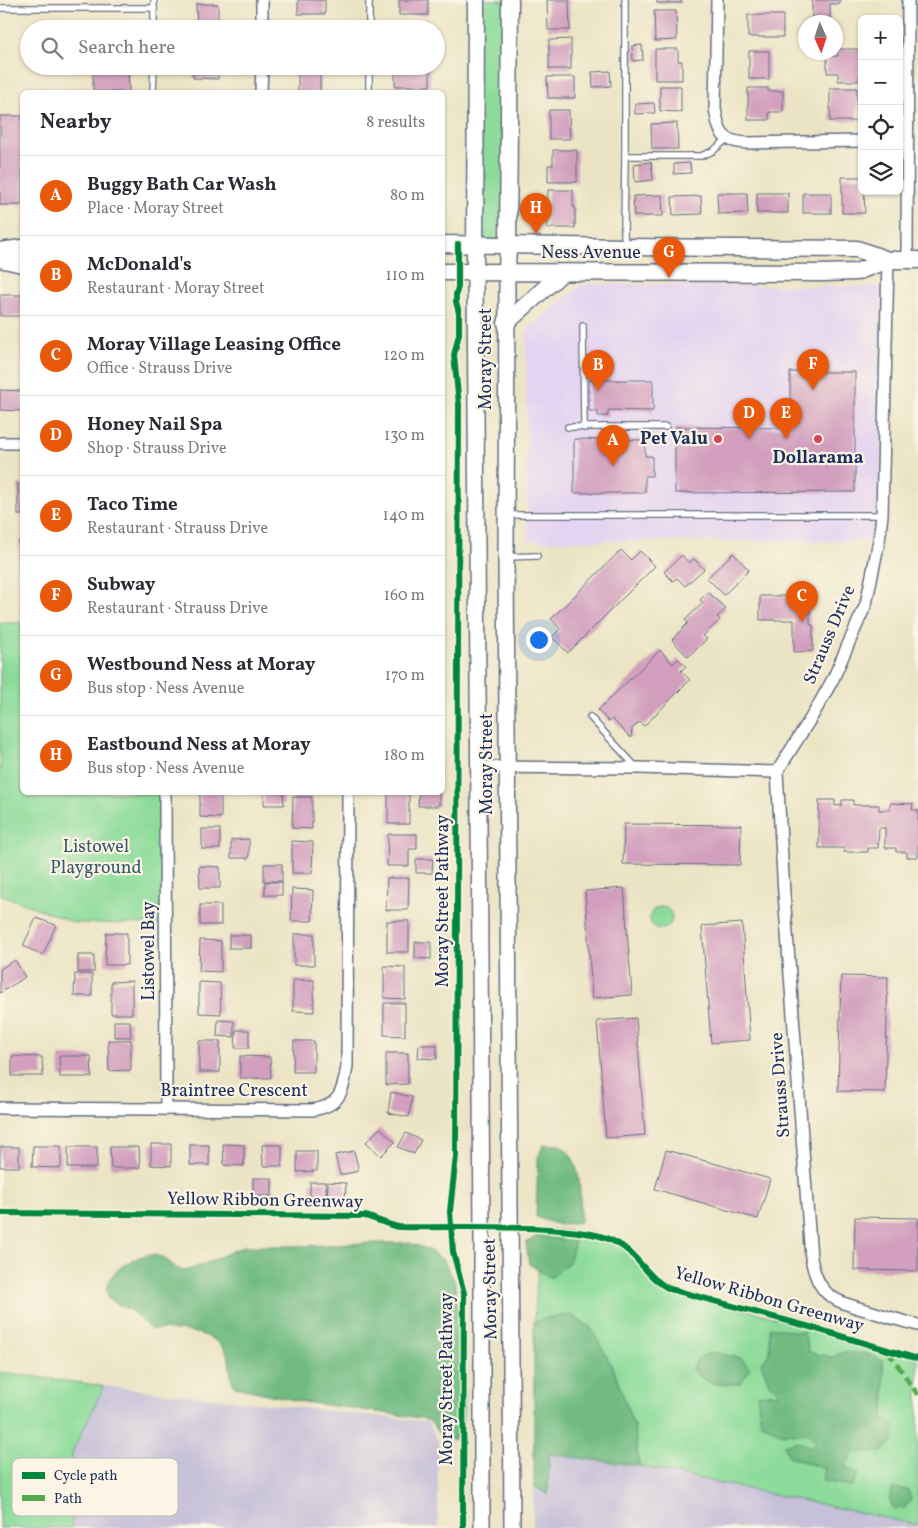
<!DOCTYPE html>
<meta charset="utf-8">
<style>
body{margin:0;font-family:Vollkorn,serif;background:#f7f7f7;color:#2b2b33}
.controls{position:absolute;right:15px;top:15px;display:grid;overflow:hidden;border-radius:8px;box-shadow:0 1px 4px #0004}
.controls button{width:45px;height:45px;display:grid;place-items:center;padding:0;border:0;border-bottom:1px solid #e1e1e2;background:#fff;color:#2b2b33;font:25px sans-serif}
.compass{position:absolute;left:798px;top:15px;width:45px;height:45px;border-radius:50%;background:#fff;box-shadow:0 1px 4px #0004;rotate:177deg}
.you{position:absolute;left:538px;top:639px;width:18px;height:18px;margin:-12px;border:4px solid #fff;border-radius:50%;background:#1a73e8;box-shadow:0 0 0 8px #1a73e833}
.badge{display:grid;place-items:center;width:32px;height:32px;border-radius:50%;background:#ea580c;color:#fff;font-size:16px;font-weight:700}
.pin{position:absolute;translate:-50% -41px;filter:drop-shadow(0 1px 2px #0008)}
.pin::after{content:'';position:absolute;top:26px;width:18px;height:15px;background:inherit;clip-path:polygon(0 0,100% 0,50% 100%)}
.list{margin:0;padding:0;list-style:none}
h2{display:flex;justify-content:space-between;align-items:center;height:65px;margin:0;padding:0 20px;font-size:21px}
h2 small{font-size:16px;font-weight:400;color:#7c7c81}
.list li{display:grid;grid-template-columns:32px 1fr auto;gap:15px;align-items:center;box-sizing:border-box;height:80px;padding:0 20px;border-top:1px solid #e1e1e2}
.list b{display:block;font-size:19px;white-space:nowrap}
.list p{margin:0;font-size:16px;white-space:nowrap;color:#7c7c81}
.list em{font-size:16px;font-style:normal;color:#7c7c81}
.icon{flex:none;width:28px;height:28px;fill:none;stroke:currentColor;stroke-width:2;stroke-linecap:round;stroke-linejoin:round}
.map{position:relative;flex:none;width:918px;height:1528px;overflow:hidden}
.search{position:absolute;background:#fff;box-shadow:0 1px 4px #0004;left:20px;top:20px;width:425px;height:55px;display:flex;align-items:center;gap:12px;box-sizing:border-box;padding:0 18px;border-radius:28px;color:#7c7c81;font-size:19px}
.panel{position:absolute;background:#fff;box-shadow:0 1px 4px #0004;left:20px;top:90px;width:425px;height:705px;border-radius:8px}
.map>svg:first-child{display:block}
</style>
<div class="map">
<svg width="918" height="1528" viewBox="0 0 918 1528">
<rect width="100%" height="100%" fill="#fcf5e5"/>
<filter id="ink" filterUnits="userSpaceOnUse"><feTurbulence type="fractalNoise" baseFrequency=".02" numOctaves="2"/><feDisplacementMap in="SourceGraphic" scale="10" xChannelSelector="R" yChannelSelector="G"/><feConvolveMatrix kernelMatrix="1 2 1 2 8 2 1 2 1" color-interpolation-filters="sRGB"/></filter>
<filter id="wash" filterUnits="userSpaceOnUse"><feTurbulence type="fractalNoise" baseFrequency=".0096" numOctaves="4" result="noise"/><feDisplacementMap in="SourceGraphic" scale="20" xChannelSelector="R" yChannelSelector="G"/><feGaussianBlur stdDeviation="1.12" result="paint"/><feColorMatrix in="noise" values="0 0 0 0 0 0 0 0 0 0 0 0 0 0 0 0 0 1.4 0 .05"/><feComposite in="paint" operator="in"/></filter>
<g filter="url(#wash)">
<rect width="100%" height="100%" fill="#ebe4c4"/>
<path fill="#e4d3f1" d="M582,284L887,287L879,541H527L526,330Z"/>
<g fill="#c6c0d9">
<path d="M104,1386L428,1422L438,1442V1528H72V1453Z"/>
<path d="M534,1451L639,1466L918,1525V1528H533Z"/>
</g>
<g fill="#8cdb9a" stroke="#54857c">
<path d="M476,0H510L508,245L475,244Z"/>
<path d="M0,623H22V792L165,793L167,924L75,923L0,894Z"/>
<circle cx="661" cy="918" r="11"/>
<path d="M541,1229C569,1231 605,1230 627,1249C642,1263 651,1281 670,1289L810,1327L918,1359V1525L639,1466L634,1427L614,1370L551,1317L534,1323Z"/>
<path d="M0,1372L104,1386L72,1453V1528H0Z"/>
</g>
<g fill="#71bb82" stroke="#467570">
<path d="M543,1145C547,1145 555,1144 559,1145C584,1157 580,1199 580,1222L559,1225L536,1217L538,1158Z"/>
<path d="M536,1236L575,1242L569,1262L551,1278L529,1264L526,1243Z"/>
<path d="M370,1243H409L427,1249L443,1260L455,1282L464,1399L462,1425L455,1439L443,1440L430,1421L421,1418L304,1402L235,1387C228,1378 232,1364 227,1354C215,1328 173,1330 150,1329L133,1312L108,1299C108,1295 106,1290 107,1287C109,1271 138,1253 153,1255C163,1256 171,1263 177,1269L188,1270L202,1265L244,1246H305Z"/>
<path d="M572,1315L591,1328L614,1370L634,1427L639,1466L549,1454L548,1495L534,1486V1323L551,1317Z"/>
<path d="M770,1327L804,1333L809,1352L832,1357L844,1352L869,1354L883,1361L885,1399L883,1417L894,1426V1440L882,1452H854L845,1466L858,1474L852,1486L822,1481L825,1469L789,1457L784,1445L797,1441L810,1447L816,1443L809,1434L780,1433L761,1423L757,1395L780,1393L769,1383L761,1363L770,1353Z"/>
<path d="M711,1352L741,1358L750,1369L741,1383C719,1386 708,1386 692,1369L697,1359Z"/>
<path d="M893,1488L908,1490L911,1499L905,1508L894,1509L889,1499Z"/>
</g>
<g id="blocks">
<g fill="#d29fbe">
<rect x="298" y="0" width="27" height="14"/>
<rect x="399" y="0" width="29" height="15"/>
<path d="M547,0H569L570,30H548Z"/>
<rect x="657" y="0" width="24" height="3"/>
<path d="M812,0H840V4H830V22H812Z"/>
<path d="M196,4H218V29H197Z"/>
<path d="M654,11H676L677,40L655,41Z"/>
<rect x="748" y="15" width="35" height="22"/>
<rect x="397" y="23" width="31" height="6"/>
<rect x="107" y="26" width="14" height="3"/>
<path d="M571,39V69H549V40Z"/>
<path d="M642,45L643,60L633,61L632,46Z"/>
<path d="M655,49H678V61H682V80H655Z"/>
<path d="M838,49H861L859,81H838V73H827V56H838Z"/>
<rect x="749" y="51" width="20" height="28"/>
<path d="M93,66H128L129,92H93Z"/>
<path d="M193,66H218V79L193,78Z"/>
<rect x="298" y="66" width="22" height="26"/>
<path d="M395,66L430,67V86H395Z"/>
<path d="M610,71L611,86L593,87L592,72Z"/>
<path d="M547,77H575V98H548Z"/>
<path d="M660,86H681V112L660,111Z"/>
<path d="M748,88H768V91H783V112H769V120H748Z"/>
<rect x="830" y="88" width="27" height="33"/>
<rect x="377" y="90" width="20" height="2"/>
<path d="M654,103L655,113L635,114V104Z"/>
<path d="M549,110H569L570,139H549Z"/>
<rect x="0" y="116" width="22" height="89"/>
<path d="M677,123L678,149H652L651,124Z"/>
<path d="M553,150H577V182H548V165H553Z"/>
<path d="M651,162L653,180L635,182L634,164Z"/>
<path d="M690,163L691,173L674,174V164Z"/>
<path d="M842,177H861L862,191H864L865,213H842Z"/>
<path d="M548,190H573V207L575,206V228H547Z"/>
<path d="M717,193H747L748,213L718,214Z"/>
<rect x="757" y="193" width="31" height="20"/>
<rect x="803" y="193" width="28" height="20"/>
<path d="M662,195L663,216H634L633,196Z"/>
<path d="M701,196L702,214L673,215L672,197Z"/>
<rect x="0" y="295" width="22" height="21"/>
<path d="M790,372H855V492L675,493V427L790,428Z"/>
<path d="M589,380H653V411L608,410V416H598V411H589Z"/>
<path d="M0,390L22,391V411L0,410Z"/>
<path d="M574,439L645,440V456H652V476H645V493H574Z"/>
<rect x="18" y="484" width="4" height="31"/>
<rect x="19" y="541" width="3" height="31"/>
<path d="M621,550L631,560L640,551L655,566L568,653L552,637L560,629L551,619Z"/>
<path d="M733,553L749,570L724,595L707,578Z"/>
<path d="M682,555L689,563L694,559L704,569L685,586L677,578L673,581L664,572Z"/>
<path d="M708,592L726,609L717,617L720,620L703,636L707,639L688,657L672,640L688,623L685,620L703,603L700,600Z"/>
<path d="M760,596H797V601H810V625H813V651L794,652V620H760Z"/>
<path d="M660,650L673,664L678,659L686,666L681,671L690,680L644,726L639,722L632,729L631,738L612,719L609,722L598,710Z"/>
<path d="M200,792H221V818L200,817Z"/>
<path d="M264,792H283L284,805H264Z"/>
<path d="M419,792H439V806H418Z"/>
<rect x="388" y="793" width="21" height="31"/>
<path d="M293,797H312V829L292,828Z"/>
<path d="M819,800H835V806L842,805V800H853V805H879V810H890V803L913,804L912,810H918V857H907V852H896V848H885V828H879L878,848H868V852H844V848H819Z"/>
<path d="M624,824L741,825L740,865L623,864Z"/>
<rect x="202" y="829" width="18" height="20"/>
<path d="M388,834H417V849H409V866H387Z"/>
<path d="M249,839V858H231V840Z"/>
<path d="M292,841L313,842L312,873H292Z"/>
<path d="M416,859H433L432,873H416Z"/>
<rect x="264" y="864" width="18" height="17"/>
<path d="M199,866L220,867V888H200Z"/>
<path d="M387,878H409L408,910H386Z"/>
<rect x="265" y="882" width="17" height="13"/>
<path d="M624,888L632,995L592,998L585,891Z"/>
<path d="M292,889L313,890L312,921H291Z"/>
<rect x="200" y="905" width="21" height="20"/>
<path d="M36,918L56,925L43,955L23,946Z"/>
<rect x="387" y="921" width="22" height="31"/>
<path d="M742,923L750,1040L711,1043L702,926Z"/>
<path d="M106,933H127V965H105Z"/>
<rect x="294" y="934" width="20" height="31"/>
<rect x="229" y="935" width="22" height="13"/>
<path d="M200,940L221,941V972L199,971Z"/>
<path d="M415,942H431V959L415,958Z"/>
<rect x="78" y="955" width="16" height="17"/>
<path d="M15,960L25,977L0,993V969Z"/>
<path d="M384,966L405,967V999L384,998Z"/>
<path d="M75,974H92V996H74Z"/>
<path d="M841,976L888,977L885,1092L838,1091Z"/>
<path d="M293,980H314V1012L293,1011Z"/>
<path d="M132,981V1014H111V982Z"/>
<path d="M199,982L220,983L221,1014L199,1013Z"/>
<path d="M384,1003H405V1036L384,1035Z"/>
<path d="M636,1018L645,1135L606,1138L597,1021Z"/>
<path d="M218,1020L234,1021V1037L217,1036Z"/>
<path d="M114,1021H130L131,1037H114Z"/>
<path d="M236,1030H249V1048H235Z"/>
<path d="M108,1040H131V1070L109,1071Z"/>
<rect x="199" y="1041" width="21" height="31"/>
<path d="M294,1041H314V1072H293Z"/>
<path d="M419,1045H437V1059L418,1058Z"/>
<path d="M386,1053H408V1084L386,1085Z"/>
<path d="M12,1056L42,1057L43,1076H12Z"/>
<path d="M59,1056H91L92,1077H60Z"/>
<path d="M240,1056L270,1057L271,1078H240Z"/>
<path d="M391,1092L412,1097L409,1117L388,1113Z"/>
<path d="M380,1128L395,1142L381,1156L366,1142Z"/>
<path d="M406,1133L421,1140L414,1154L398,1147Z"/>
<path d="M151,1144H171V1166L151,1165Z"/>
<path d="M223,1144L244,1145V1166L224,1165Z"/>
<rect x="190" y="1145" width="19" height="20"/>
<path d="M262,1145H282V1166H263Z"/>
<path d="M33,1146H61V1168L32,1167Z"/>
<rect x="0" y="1147" width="19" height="20"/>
<rect x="68" y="1147" width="29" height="21"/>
<path d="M110,1147H139L140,1168H111Z"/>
<path d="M666,1150L770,1179L758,1219L655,1189Z"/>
<path d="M297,1151H317V1171L297,1172Z"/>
<path d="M354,1151L359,1171L340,1175L335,1155Z"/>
<rect x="253" y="1178" width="19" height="18"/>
<path d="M310,1182H326V1196L310,1197Z"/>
<path d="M328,1182L346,1183L345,1202H327Z"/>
<path d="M855,1217L918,1218V1271L854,1270Z"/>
</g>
</g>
</g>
<g filter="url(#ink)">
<use href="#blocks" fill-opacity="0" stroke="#646e82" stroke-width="1"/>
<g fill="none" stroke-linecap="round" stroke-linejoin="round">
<g stroke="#646e82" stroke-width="8">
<g id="service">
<path d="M625,0V156L624,234L625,245"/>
<path d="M0,8H154"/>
<path d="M154,29V0"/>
<path d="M369,29V0"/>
<path d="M153,92L154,66"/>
<path d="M369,92V66"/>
<path d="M625,156H701L713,151L727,139"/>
<path d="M583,326L584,428"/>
<path d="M568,427H666"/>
<path d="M507,515H882"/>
<path d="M506,557L537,556"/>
<path d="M590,717L636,767"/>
</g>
</g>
<g stroke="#646e82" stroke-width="14">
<g id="minor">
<path d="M717,0L715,108C719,133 721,142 748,143L862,141"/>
<path d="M262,29V0"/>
<path d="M261,92L262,66"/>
<path d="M888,260L882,515L879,541L866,604L833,679L814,713L777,772L784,893L811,1258C818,1297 834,1301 869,1311C885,1316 902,1321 918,1325"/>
<path d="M907,260L908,0"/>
<path d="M0,443H22"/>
<path d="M478,767L638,768L777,772"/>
<path d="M165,792L166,1109"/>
<path d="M0,1108L312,1110C340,1106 343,1092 347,1066L348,792"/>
</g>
</g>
<g stroke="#646e82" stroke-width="18">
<g id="tertiary">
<path d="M475,272L482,1228V1528"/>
<path d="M507,272L506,557L512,1528"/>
</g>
</g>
<g stroke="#646e82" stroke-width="19">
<g id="secondary">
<path d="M442,244L625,247L857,249L888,260H918"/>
<path d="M0,251L22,248"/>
<path d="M0,259L22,264"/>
<path d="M442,272L824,273L856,272L888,260"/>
<path d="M475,272L476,0"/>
<path d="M507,272L508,245L510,0"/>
<path d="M506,323L562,273"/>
</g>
</g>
<use href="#service" stroke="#fff" stroke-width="5.5"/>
<use href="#minor" stroke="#fff" stroke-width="11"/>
<use href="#tertiary" stroke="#fff" stroke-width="15"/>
<use href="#secondary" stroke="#fff" stroke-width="16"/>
<path stroke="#52ab49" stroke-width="5" stroke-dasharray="10 5" stroke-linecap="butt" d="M888,1351L918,1395"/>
<g stroke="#fcf5e5" stroke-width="9">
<g id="cycleway">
<path d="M458,244V287L456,294V302L459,313V334L454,355L459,405L456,1156L450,1211L453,1252L464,1293L463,1528"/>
<path d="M0,1213L365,1216C377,1219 387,1225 399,1227C452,1228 506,1225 560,1230C578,1232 598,1233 615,1242C638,1253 647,1279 670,1289L810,1327L918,1359"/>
</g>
</g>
<use href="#cycleway" stroke="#00873e" stroke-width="6"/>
</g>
</g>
<g fill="#d1495b" stroke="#fcf5e5" stroke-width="2">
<circle cx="718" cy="439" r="5"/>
<circle cx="818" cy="439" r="5"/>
</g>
<g text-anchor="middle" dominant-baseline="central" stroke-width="4.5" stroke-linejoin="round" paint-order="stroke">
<g font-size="18" fill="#1b2f5e" stroke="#fcf5e5">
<text x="591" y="253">Ness Avenue</text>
<text transform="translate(486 359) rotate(-90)">Moray Street</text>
<text transform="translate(830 635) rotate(-67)">Strauss Drive</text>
<text transform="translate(487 764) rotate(-90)">Moray Street</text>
<text transform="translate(443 901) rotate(-90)">Moray Street Pathway</text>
<text transform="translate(149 951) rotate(-90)">Listowel Bay</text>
<text transform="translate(781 1085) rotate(-94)">Strauss Drive</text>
<text x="234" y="1091">Braintree Crescent</text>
<text transform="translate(265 1201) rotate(1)">Yellow Ribbon Greenway</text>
<text transform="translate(491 1289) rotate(-91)">Moray Street</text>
<text transform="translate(769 1300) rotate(16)">Yellow Ribbon Greenway</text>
<text transform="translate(447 1379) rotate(-90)">Moray Street Pathway</text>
</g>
<g font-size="18" font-weight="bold" fill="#1b2f5e" stroke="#fcf5e5" text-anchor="end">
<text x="708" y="439">Pet Valu</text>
<text x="818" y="458" text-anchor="middle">Dollarama</text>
</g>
<g font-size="18" fill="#375a6d" stroke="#fcf5e5">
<text x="96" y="847">Listowel<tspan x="96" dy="21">Playground</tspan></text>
</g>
</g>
<rect x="12" y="1458" width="166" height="58" rx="8" fill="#fcf5e5" stroke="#b8babc" stroke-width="1"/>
<rect x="22" y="1472" width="23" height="7" fill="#00873e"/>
<rect x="22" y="1495" width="23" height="6" fill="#52ab49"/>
<g font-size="14" fill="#1b2f5e">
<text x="54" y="1480">Cycle path</text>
<text x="54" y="1503">Path</text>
</g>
</svg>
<div class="controls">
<button>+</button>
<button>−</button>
<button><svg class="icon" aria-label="locate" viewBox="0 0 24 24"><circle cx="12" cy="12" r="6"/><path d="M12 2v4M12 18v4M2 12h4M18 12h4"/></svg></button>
<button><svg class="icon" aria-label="layers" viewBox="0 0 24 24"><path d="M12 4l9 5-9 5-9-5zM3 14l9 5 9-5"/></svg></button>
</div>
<svg class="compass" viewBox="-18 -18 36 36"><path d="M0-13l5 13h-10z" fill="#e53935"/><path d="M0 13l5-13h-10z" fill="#7c7c81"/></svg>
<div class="you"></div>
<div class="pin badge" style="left:613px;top:466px">A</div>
<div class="pin badge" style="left:598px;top:391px">B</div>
<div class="pin badge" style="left:802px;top:622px">C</div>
<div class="pin badge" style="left:749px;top:439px">D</div>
<div class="pin badge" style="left:786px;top:439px">E</div>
<div class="pin badge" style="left:813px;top:390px">F</div>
<div class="pin badge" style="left:669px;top:278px">G</div>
<div class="pin badge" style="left:536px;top:234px">H</div>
<div class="search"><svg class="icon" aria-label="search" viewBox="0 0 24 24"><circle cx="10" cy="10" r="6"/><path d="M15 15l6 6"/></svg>Search here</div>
<section class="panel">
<h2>Nearby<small>8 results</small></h2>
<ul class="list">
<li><span class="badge">A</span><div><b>Buggy Bath Car Wash</b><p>Place · Moray Street</p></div><em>80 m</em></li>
<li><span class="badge">B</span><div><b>McDonald's</b><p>Restaurant · Moray Street</p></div><em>110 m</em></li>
<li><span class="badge">C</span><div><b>Moray Village Leasing Office</b><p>Office · Strauss Drive</p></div><em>120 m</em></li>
<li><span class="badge">D</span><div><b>Honey Nail Spa</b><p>Shop · Strauss Drive</p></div><em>130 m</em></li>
<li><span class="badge">E</span><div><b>Taco Time</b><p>Restaurant · Strauss Drive</p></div><em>140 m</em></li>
<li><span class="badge">F</span><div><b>Subway</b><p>Restaurant · Strauss Drive</p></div><em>160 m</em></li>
<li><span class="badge">G</span><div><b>Westbound Ness at Moray</b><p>Bus stop · Ness Avenue</p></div><em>170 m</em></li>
<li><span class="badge">H</span><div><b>Eastbound Ness at Moray</b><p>Bus stop · Ness Avenue</p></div><em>180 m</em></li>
</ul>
</section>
</div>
